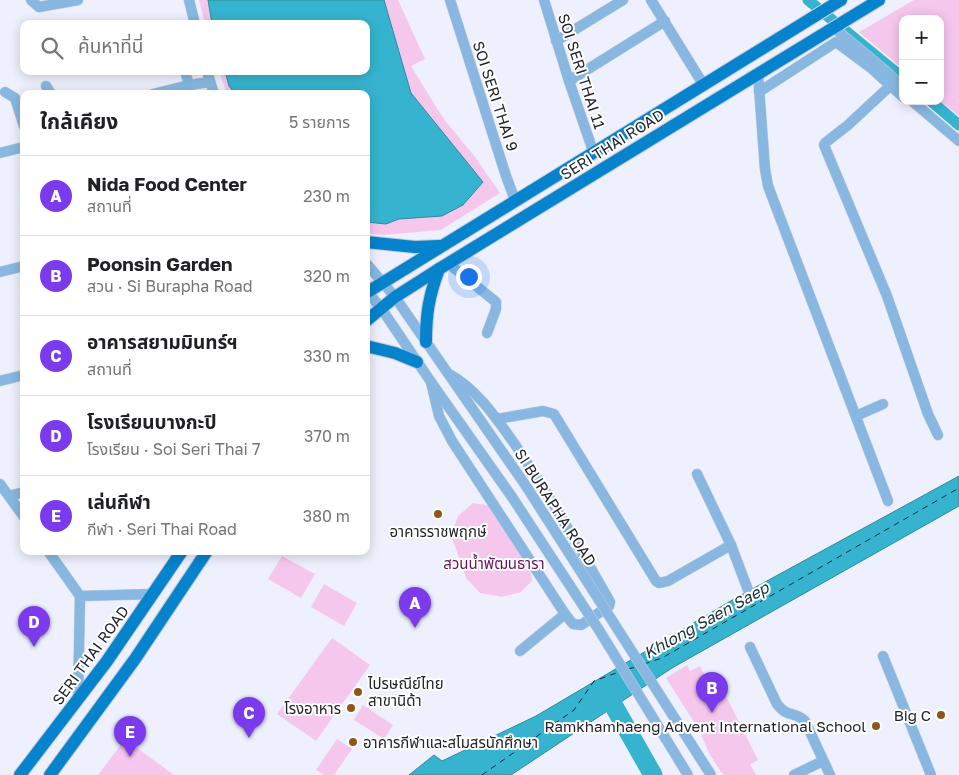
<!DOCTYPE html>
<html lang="th">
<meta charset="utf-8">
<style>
body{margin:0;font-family:"Golos Text","Noto Sans Thai",sans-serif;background:#f2f2f2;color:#202124}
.controls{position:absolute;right:15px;top:15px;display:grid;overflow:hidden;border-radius:10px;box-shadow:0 2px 12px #0003}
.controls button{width:45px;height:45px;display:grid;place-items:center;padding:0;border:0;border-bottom:1px solid #e0e0e0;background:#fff;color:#202124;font:25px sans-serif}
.you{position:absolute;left:468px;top:276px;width:18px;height:18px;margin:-12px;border:4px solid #fff;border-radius:50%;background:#1a73e8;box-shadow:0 0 0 8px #1a73e833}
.badge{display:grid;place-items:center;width:32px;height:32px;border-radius:50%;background:#7c3aed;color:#fff;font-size:16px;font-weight:700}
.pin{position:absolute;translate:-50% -41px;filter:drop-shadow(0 1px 2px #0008)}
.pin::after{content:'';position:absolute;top:26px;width:18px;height:15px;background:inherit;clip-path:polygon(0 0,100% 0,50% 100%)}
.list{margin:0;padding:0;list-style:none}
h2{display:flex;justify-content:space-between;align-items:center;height:65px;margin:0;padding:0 20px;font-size:21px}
h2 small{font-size:16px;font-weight:400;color:#757577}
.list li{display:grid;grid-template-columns:32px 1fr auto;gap:15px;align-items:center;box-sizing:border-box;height:80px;padding:0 20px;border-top:1px solid #e0e0e0}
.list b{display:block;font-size:19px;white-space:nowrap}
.list p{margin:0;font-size:16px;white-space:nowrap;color:#757577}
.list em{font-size:16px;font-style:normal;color:#757577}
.icon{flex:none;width:28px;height:28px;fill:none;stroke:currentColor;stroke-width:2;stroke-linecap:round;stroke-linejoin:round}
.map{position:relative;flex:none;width:959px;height:775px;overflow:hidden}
.search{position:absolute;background:#fff;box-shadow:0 2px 12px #0003;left:20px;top:20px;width:350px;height:55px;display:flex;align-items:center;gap:12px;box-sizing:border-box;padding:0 18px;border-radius:10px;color:#757577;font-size:19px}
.panel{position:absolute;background:#fff;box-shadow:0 2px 12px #0003;left:20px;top:90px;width:350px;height:465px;border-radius:10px}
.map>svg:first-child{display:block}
</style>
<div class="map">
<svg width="959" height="775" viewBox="0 0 959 775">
<rect width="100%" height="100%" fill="#eef1fd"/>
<g fill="#f6c7ed">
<path d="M199,0H398L425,59L411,66L443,118L475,157L500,193L441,230L384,235L366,233V94H227L219,71H366V24H205Z"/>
<path d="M914,0H959V116L940,101V19H903V69L859,32Z"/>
<path d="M473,503L487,505L498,514L530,565L532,581L521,592L502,597L480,593L466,578L451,535L458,516Z"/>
<path d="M282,556L315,574L301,598L268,579Z"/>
<path d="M324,584L357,603L344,626L311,607Z"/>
<path d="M332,638L370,665L316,741L277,714Z"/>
<path d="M687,665L690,671L700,666L715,696L724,692L758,760L750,764L756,775H725L721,772L709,753L699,730L666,678Z"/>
<path d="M363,705L393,725L384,739L354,720Z"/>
<path d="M125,739L174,775H98Z"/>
<path d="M337,739L352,749L334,775H324L316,770Z"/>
</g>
<g fill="#36b4cf" stroke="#30899e">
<path d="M208,0H384L411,93L483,182L463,205L442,216L399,219L386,224L366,222V94H235L229,86L225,71H366V24H212Z"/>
<path d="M959,476V506L672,668L511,775H409L434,755L442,761L536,716L734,599Z"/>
</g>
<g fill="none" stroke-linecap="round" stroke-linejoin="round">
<g stroke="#36b4cf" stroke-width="11">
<path d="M808,0L903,78"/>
<path d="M931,101L959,125"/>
</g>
<path stroke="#36b4cf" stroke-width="19" d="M607,694L653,775"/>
<g stroke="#192e34" stroke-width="1" stroke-dasharray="6 5" stroke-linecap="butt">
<path d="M644,664L662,658L959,488"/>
<path d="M628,669L636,667"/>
<path d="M482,775L574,710L594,681L619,672"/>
</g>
<g stroke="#c9ccd7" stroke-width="11">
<g id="minor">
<path d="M31,0L39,7L78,0"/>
<path d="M189,0L195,24"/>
<path d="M450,0L506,176L515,200"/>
<path d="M544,0L569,81L593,151"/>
<path d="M651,0L703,84"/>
<path d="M834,28L888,73L903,88"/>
<path d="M556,41L623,0"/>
<path d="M185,71L189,85"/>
<path d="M207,71L214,94"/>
<path d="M758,74L765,169L768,186L888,501"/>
<path d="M569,81L665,21"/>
<path d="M46,86L51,94"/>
<path d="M890,86L848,125L825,143L824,145L887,296L928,414L938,435"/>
<path d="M5,92L15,98L24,126"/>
<path d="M759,92L836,42L871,68L903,97"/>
<path d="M153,94L189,85L210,82"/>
<path d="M912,101L959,141"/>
<path d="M0,153L24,147"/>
<path d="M366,263L395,297L526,486"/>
<path d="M449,264L496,302V309L487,333"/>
<path d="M0,272L24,266"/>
<path d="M366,290L381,308L431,382L512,497"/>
<path d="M0,381L24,375"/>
<path d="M431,382L439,416L452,441L565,614L573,624L581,625L609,606L610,602C580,549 550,496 516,446C497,419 477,389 449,374"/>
<path d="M856,416L883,404"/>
<path d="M497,419L543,411L554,414L656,581L659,583L668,581L731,545"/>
<path d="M697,474L731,545L748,590"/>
<path d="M0,484L24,517"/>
<path d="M9,496L24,492"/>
<path d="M48,551L80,596L154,594"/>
<path d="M750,647L777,704C787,718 795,711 805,721L830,775"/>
<path d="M520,651L565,614"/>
<path d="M883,656L931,775"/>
<path d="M78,700L80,596"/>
<path d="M794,775L823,761"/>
</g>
</g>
<g stroke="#c9ccd7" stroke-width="14">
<g id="major">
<path d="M366,242L415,247L439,246"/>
<path d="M366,293L841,0"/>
<path d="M366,321L395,297L439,269L879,0"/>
<path d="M426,342C426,313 429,296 439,269"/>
<path d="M366,346L395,353L417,362"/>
<path d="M20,775L107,661L182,551"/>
<path d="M50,775L135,659L207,551"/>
</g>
</g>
<use href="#minor" stroke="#88b8e1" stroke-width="10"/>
<use href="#major" stroke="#0683cd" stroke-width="12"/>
<g stroke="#c9ccd7" stroke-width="11" stroke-linecap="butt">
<g id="minor-bridge">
<path d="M526,486L711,775"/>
<path d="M512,497L599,630L688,775"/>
</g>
</g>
<use href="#minor-bridge" stroke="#88b8e1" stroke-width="10"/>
</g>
<g fill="#925518" stroke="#fff" stroke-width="2">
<circle cx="438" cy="514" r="5"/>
<circle cx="358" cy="692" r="5"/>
<circle cx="351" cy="708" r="5"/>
<circle cx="941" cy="715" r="5"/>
<circle cx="876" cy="726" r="5"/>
<circle cx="353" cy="742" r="5"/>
</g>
<g text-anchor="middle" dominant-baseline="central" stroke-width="4" stroke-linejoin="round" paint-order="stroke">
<g font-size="15" fill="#22242b" stroke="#fff">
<text transform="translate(582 71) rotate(72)">SOI SERI THAI 11</text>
<text transform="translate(496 96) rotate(72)">SOI SERI THAI 9</text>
<text transform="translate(612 144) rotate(-32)">SERI THAI ROAD</text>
<text transform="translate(556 507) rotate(57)">SI BURAPHA ROAD</text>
<text transform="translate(90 655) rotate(-54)">SERI THAI ROAD</text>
</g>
<g font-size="15" fill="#22242b" stroke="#fff" text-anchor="end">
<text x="438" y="531" text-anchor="middle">อาคารราชพฤกษ์</text>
<text x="368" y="683" text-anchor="start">ไปรษณีย์ไทย<tspan x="368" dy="17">สาขานิด้า</tspan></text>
<text x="341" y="708">โรงอาหาร</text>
<text x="931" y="715">Big C</text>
<text x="866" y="726">Ramkhamhaeng Advent International School</text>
<text x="363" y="742" text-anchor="start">อาคารกีฬาและสโมสรนักศึกษา</text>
</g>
<g font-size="15" fill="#65125d" stroke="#fff">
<text x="494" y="563">สวนน้ำพัฒนธารา</text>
</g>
<g font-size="16" font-style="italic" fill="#192e34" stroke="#fff">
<text transform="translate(706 620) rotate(-29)">Khlong Saen Saep</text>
</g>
</g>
</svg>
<div class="controls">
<button>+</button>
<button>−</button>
</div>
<div class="you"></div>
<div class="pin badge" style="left:415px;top:628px">A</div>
<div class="pin badge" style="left:712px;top:713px">B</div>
<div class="pin badge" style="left:249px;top:738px">C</div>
<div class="pin badge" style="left:34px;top:647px">D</div>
<div class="pin badge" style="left:130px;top:757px">E</div>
<div class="search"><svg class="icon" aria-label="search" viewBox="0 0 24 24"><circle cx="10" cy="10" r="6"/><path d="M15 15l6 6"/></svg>ค้นหาที่นี่</div>
<section class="panel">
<h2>ใกล้เคียง<small>5 รายการ</small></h2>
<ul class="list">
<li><span class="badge">A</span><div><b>Nida Food Center</b><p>สถานที่</p></div><em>230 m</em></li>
<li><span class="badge">B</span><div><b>Poonsin Garden</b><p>สวน · Si Burapha Road</p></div><em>320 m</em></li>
<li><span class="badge">C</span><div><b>อาคารสยามมินทร์ฯ</b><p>สถานที่</p></div><em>330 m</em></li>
<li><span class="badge">D</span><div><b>โรงเรียนบางกะปิ</b><p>โรงเรียน · Soi Seri Thai 7</p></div><em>370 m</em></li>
<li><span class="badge">E</span><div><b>เล่นกีฬา</b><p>กีฬา · Seri Thai Road</p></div><em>380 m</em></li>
</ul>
</section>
</div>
